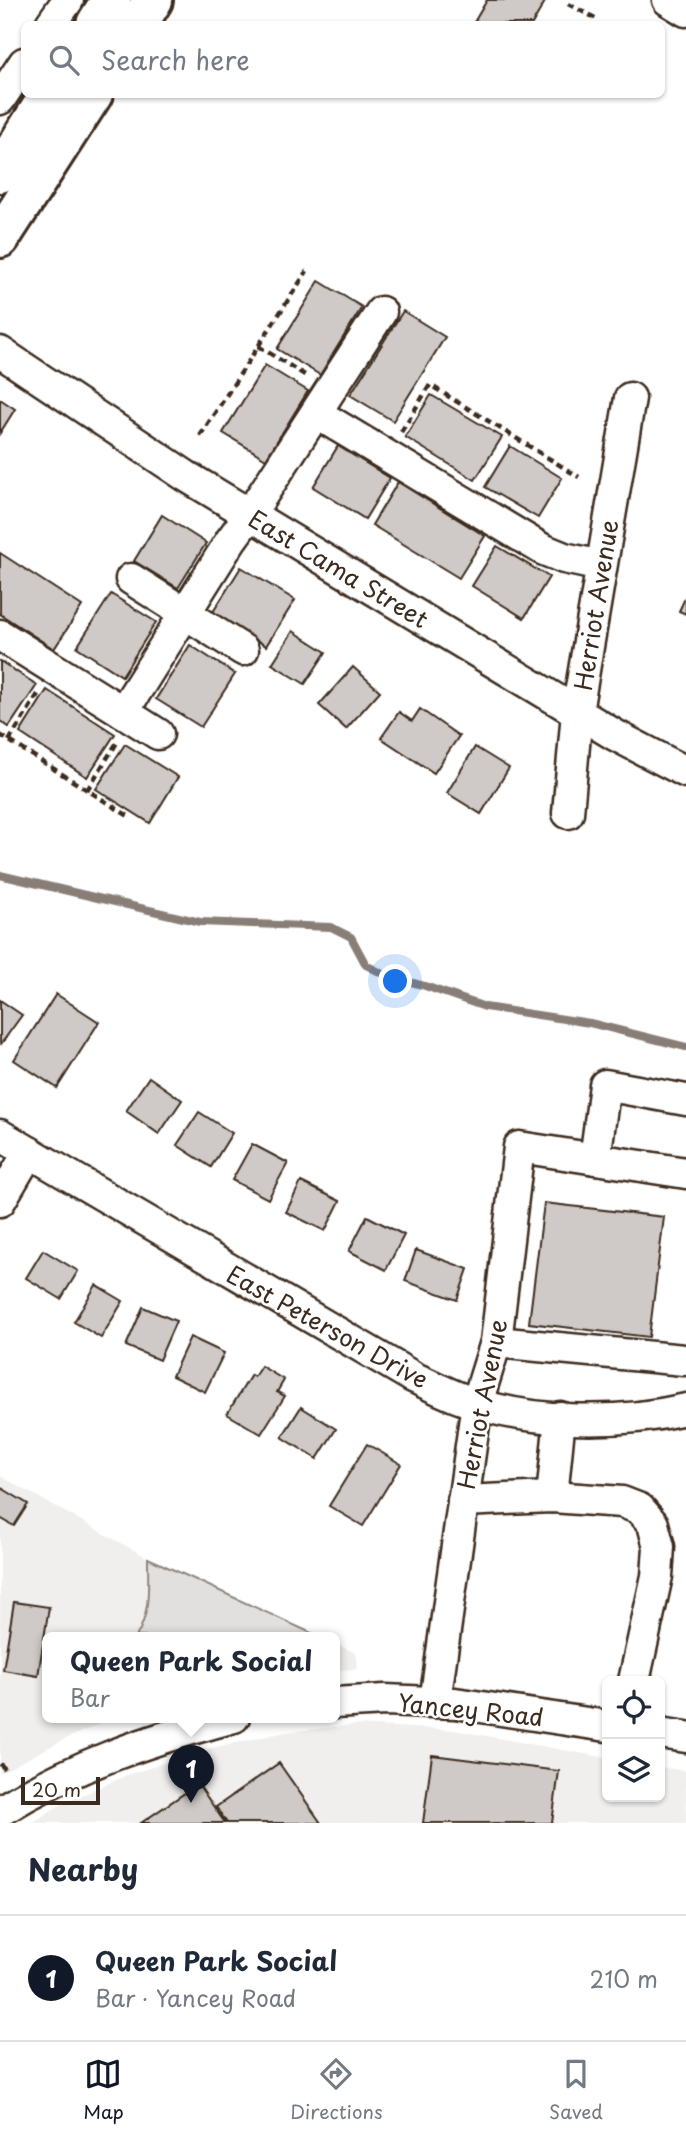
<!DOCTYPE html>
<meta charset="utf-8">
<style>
body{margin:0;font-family:"Playpen Sans",sans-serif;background:#f2f2f3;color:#1f2937}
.controls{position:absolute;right:21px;bottom:21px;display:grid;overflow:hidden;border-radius:10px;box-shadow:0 2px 5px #0004}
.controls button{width:63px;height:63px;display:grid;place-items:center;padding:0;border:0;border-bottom:2px solid #e0e1e3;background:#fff;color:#1f2937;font:35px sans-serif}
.scale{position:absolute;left:21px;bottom:18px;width:79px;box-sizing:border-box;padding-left:7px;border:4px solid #3b2a1e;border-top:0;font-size:19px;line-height:24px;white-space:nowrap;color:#3b2a1e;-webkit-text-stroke:5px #fff;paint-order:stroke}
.you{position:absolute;left:396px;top:982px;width:24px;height:24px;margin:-18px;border:5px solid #fff;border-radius:50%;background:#1a73e8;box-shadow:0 0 0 10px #1a73e833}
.badge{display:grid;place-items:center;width:46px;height:46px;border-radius:50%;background:#111827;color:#fff;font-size:23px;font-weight:700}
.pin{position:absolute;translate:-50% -58px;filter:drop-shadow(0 2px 4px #0008)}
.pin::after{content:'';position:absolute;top:37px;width:24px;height:21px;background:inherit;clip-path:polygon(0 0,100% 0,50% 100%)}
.popup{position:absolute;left:42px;top:1632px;width:298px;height:91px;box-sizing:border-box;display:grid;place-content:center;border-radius:10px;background:#fff;filter:drop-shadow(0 2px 5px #0005);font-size:23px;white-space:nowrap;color:#747a83}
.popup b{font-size:26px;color:#1f2937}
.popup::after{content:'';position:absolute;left:50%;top:100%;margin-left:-14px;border:14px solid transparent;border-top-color:#fff}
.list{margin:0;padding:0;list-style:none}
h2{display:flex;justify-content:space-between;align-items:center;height:91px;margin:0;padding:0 28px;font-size:30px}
h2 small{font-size:23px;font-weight:400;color:#747a83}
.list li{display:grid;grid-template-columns:46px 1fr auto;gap:21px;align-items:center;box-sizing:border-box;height:126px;padding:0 28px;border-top:2px solid #e0e1e3}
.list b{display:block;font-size:26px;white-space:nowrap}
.list p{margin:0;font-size:23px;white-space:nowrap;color:#747a83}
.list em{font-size:23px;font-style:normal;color:#747a83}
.icon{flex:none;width:38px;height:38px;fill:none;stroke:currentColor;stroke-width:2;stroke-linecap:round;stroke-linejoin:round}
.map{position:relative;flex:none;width:686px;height:1823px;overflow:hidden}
.search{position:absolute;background:#fff;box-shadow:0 2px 5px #0004;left:21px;right:21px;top:21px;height:77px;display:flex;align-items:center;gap:18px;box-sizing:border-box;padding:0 24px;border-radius:10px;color:#747a83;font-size:26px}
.sheet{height:217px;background:#fff}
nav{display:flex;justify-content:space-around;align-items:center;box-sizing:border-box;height:98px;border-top:2px solid #e0e1e3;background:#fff;font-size:19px;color:#747a83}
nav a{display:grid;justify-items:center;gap:4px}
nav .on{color:#111827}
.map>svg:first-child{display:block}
</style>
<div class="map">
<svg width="686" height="1823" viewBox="0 0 686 1823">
<rect width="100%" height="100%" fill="#fff"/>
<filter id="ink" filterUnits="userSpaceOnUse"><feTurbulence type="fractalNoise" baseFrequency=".0143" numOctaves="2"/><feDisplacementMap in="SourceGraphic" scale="14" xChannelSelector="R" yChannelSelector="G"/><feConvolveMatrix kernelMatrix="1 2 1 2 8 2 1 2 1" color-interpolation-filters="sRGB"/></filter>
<g filter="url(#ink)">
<g fill="#f1efee">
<path d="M0,1476L148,1558L320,1637H47V1717H114L59,1742L0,1773Z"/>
<path d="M334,1643L356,1653L358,1669L335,1670Z"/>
<path d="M355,1725L454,1730L607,1758V1797H660V1767L686,1771V1823H32L58,1806L127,1775L207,1749L286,1732Z"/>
</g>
<path fill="#e2e0de" stroke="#8e857e" stroke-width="2" d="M148,1558L320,1637H136C151,1612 148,1586 148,1558Z"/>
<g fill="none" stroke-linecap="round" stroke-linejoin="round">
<path stroke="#887e77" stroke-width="8" d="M0,875L200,922L331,927L351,937L366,965L385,975L425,986L485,1007L590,1023L686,1047"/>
</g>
<g fill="#cfcac7" stroke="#3b2a1e" stroke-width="2">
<path d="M487,0H546L532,24H473Z"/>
<path d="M319,281L362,307L320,375L277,349Z"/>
<path d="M403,311L445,337L393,421L350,395Z"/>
<path d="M265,365L308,391L266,459L223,433Z"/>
<path d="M431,395L502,437L475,480L405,437Z"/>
<path d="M0,399L15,409L0,433Z"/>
<path d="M338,446L390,478L365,519L313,487Z"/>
<path d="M510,446L562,478L538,518L485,487Z"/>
<path d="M398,482L485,536L459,578L372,525Z"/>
<path d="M162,515L206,543L178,588L134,561Z"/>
<path d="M497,546L549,577L524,618L472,586Z"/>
<path d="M0,553L82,606L54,649L0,614Z"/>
<path d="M241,567L295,600L266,646L213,612Z"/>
<path d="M111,594L156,622L122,676L77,647Z"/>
<path d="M686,596V614L679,611Z"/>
<path d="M293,631L326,652L305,684L272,664Z"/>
<path d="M190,645L235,674L201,727L156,699Z"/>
<path d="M0,661L37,685L9,727L0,721Z"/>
<path d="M353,667L380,691L346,729L319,705Z"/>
<path d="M47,690L115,734L87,777L20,733Z"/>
<path d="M420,709L459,736L434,773L381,738L399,712L412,721Z"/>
<path d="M125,744L178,777L150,823L96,789Z"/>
<path d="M475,747L509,768L481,814L447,793Z"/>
<path d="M56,994L99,1022L57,1088L14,1060Z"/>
<path d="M0,1000L22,1015L1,1044L0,1043Z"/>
<path d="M149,1077L182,1100L159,1134L126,1111Z"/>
<path d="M199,1112L232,1133L211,1167L177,1145Z"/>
<path d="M252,1144L288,1163L268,1199L232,1180Z"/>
<path d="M301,1182L340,1201L325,1231L286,1212Z"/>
<path d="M544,1203L664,1217L649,1337L529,1323Z"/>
<path d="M367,1216L404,1235L386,1270L349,1251Z"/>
<path d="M43,1250L78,1271L61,1299L26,1278Z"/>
<path d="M416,1250L468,1269L457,1300L405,1281Z"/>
<path d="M96,1285L123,1301L101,1338L74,1322Z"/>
<path d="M143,1307L176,1321L159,1360L126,1346Z"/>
<path d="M190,1337L224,1353L205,1392L172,1376Z"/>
<path d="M261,1366L284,1380L277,1392L285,1396L261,1434L227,1414L251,1375L254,1377Z"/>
<path d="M301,1407L336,1429L317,1459L282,1437Z"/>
<path d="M367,1444L401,1464L363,1526L329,1506Z"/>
<path d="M0,1487L28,1504L14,1526L0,1518Z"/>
<path d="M14,1602L49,1607L38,1676L3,1670Z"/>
<path d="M432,1755L559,1771L552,1823H423Z"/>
<path d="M279,1763L321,1823H227L216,1807Z"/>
<path d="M198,1784L225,1823H141Z"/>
</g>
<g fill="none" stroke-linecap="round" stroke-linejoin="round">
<g stroke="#3b2a1e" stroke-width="35">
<g id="minor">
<path d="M668,0L686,11"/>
<path d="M51,24L68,0"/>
<path d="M0,99L24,63"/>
<path d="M0,352L186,476L615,735L686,772"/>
<path d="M316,413L542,549L564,558L601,566"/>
<path d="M131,579L243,650"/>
<path d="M0,635L123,712"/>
<path d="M158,734L123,712L231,540L250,514L381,312"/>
<path d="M568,813L577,712L630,398"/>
<path d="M0,1135L413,1377C428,1384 442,1391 457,1397C525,1424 616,1425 686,1409"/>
<path d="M595,1159L605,1085L686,1100"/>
<path d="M0,1201L29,1152"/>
<path d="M496,1342L684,1360"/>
<path d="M552,1497L560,1417"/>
<path d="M463,1501L552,1497L622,1502L640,1509L653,1524L659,1547L657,1576L634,1681"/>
<path d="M435,1702L477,1403L496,1342L519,1147L686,1173"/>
<path d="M334,1703L385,1700L455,1703L607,1726"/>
<path d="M660,1733L686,1737"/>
<path d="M0,1811C76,1764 149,1740 234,1717"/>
</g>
</g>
<g stroke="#3b2a1e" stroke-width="44">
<g id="major">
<path d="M96,24L111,0"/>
<path d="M138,24L153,0"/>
<path d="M0,173L50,94"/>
<path d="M0,238L93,94"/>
</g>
</g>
<g stroke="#3b2a1e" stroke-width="4.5" stroke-dasharray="7 5" stroke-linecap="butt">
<path d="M568,4L599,20"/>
<path d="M258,346L308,377"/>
<path d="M401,432L430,385L579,477"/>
<path d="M200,436L307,271"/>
<path d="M0,735L130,817"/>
<path d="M9,741L40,691"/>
<path d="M87,790L118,741"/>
<path d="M0,1764L5,1769"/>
</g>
<use href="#minor" stroke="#fff" stroke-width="30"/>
<use href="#major" stroke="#fff" stroke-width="38"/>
</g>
</g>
<g text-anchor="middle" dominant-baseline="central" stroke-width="5" stroke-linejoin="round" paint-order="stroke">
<g font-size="24" fill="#3b2a1e" stroke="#fff">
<text transform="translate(339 568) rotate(31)">East Cama Street</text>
<text transform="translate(595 605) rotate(-81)">Herriot Avenue</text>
<text transform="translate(328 1326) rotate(29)">East Peterson Drive</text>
<text transform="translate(481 1404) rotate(-79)">Herriot Avenue</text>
<text transform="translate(471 1709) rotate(6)">Yancey Road</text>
</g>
</g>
</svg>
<div class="controls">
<button><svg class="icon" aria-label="locate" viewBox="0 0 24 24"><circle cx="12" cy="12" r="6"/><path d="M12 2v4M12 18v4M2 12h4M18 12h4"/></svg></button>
<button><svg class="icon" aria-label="layers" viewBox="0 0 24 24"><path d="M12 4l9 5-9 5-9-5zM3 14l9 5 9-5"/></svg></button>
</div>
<div class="scale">20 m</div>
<div class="you"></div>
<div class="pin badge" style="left:191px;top:1803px">1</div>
<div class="popup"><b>Queen Park Social</b>Bar</div>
<div class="search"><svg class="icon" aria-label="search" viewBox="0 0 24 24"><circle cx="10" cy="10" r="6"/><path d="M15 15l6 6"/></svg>Search here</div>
</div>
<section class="sheet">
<h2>Nearby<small></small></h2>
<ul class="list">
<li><span class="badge">1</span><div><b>Queen Park Social</b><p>Bar · Yancey Road</p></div><em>210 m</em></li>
</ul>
</section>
<nav>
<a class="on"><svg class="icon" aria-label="map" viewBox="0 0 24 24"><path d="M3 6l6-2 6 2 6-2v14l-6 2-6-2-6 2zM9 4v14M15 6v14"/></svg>Map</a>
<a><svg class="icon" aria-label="directions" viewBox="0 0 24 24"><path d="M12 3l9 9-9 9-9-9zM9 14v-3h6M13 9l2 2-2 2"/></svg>Directions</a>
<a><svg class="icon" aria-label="saved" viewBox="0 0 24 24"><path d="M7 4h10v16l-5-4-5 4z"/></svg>Saved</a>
</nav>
